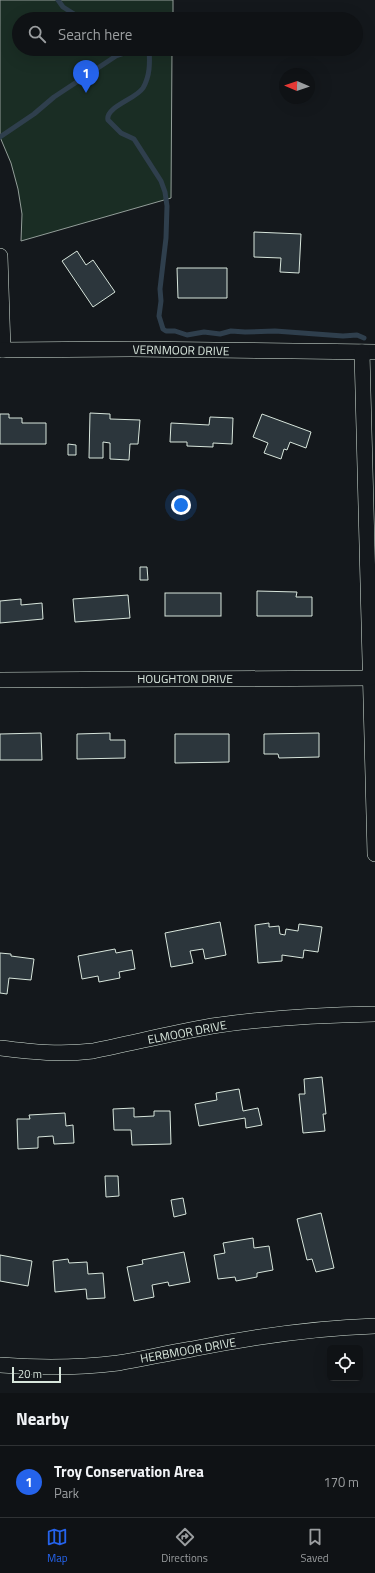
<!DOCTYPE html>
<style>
body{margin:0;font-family:"Titillium Web",sans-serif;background:#181b1e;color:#f1f3f6}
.controls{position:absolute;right:12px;bottom:12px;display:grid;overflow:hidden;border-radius:6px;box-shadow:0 4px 16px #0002}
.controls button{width:36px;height:36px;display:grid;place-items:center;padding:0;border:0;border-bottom:1px solid #2f3234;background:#0f1215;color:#f1f3f6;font:20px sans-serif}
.compass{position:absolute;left:279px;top:68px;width:36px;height:36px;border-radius:50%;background:#0f1215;box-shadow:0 4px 16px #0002;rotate:272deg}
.scale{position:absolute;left:12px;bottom:10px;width:49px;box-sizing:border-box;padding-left:4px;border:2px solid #d8e6dc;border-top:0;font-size:11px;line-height:14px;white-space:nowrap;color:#d8e6dc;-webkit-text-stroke:3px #14181c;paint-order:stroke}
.you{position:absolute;left:181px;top:505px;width:14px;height:14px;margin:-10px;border:3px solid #fff;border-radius:50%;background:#1a73e8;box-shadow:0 0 0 6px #1a73e833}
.badge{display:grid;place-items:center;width:26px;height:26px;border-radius:50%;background:#2563eb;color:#fff;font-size:13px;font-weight:700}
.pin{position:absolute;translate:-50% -33px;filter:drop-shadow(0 1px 2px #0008)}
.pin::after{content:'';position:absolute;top:21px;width:14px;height:12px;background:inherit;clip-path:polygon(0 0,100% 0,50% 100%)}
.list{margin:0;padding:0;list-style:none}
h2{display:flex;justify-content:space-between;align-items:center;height:52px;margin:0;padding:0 16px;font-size:17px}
h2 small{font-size:13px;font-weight:400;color:#9b9ea0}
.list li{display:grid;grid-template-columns:26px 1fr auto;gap:12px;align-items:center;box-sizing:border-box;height:72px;padding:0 16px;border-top:1px solid #2f3234}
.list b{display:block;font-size:15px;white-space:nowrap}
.list p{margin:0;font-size:13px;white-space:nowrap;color:#9b9ea0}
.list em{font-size:13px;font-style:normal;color:#9b9ea0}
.icon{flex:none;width:22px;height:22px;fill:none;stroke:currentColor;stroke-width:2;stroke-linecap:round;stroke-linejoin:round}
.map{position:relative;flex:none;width:375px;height:1393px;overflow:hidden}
.search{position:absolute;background:#0f1215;box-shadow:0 4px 16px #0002;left:12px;right:12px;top:12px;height:44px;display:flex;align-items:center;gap:10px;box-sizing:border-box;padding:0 14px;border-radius:22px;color:#9b9ea0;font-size:15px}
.sheet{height:124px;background:#0f1215}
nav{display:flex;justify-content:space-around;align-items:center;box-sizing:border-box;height:56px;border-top:1px solid #2f3234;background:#0f1215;font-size:11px;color:#9b9ea0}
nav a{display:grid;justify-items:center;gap:2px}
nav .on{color:#2563eb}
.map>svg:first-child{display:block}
</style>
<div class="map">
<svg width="375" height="1393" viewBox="0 0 375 1393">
<rect width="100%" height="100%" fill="#14181c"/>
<path fill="#1a2d24" stroke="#939e99" d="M0,0H173V19H19V49H172L171,198L21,241L22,214L18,189L11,163L0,137Z"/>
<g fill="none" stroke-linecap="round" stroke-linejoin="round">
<g stroke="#2f3f4d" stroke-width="5">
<path d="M58,0L63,7L82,19"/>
<path d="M149,49C150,63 150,76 143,88C136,99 105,107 108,120L121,133L134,139L161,181L165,192L167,206L166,238L160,289L161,301L159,316L163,329L166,331H175L187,335L204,332L220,334L231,331L245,332L275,331L343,336L357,335L364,338"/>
<path d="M0,137L34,114L54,97L116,56L136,49"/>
</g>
</g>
<g fill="#2c363c" stroke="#d8e6dc">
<path d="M254,232L301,234L299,273L280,272L281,258L254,257Z"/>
<path d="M77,251L86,265L93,260L115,292L93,307L62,261Z"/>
<path d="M177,268H227V298H178Z"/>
<path d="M90,413L110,414V419L140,420L138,444H130L129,460L110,459V443L103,442V458H89Z"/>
<path d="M0,414H9V418H22V423H46V444H0Z"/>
<path d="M262,414L311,432L306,448L290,442L287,450L284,449L281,459L264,453L268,443L253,437Z"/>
<path d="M210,417L233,418L232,444L213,443V447L187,446V442H170L171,423L209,425Z"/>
<path d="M68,444L76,445V455H68Z"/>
<path d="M140,567H147L148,580H140Z"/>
<path d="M257,591L297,592L296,597H312V616H257Z"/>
<rect x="165" y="593" width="56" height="23"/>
<path d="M128,595L130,618L75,622L73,599Z"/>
<path d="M21,599V605L42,603L43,619L0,623V601Z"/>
<path d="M41,733L42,760H0V734Z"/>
<path d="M110,733V740H125V758L77,759V734Z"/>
<path d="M319,733V757L279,758L278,754H264V734Z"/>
<path d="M175,734H229V762L175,763Z"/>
<path d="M220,922L226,955L205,959L203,949L190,951L193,963L171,967L165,933Z"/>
<path d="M269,923V927L279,926L280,934L285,935L286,929L298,931L299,924L322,927L318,952L304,950L303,958L282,955V961L258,963L255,925Z"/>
<path d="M115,949L116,953L132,950L135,969L119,972L120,978L99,982L98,976L82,979L78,956Z"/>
<path d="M0,953L11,954V956L34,959L31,980L9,978L7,994L0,993Z"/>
<path d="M322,1077L326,1114H323L325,1131L303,1133L299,1094H305L304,1079Z"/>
<path d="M239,1089L243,1111L258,1108L262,1125L246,1128L245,1118L199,1126L195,1104L217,1100L216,1093Z"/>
<path d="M134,1108V1117L154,1116V1111H170L171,1144L132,1145L131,1130H114L113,1109Z"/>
<path d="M65,1113L66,1126L73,1125L74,1143L54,1144L53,1136L38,1137V1148L18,1149L17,1119H30L29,1115Z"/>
<path d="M105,1176H118L119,1196L106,1197Z"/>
<path d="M183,1198L186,1214L174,1217L171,1200Z"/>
<path d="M321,1213L334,1268L316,1272L312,1259L307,1260L297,1219Z"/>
<path d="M253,1238L254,1248L269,1246L273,1270L257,1273V1277L236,1281L235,1277L218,1279L214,1255L225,1253L223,1243Z"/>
<path d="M184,1252L190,1282L169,1286L168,1282L152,1285L154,1297L134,1301L127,1267L143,1264L142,1260Z"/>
<path d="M0,1255L32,1261L28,1286L0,1281Z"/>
<path d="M68,1259L69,1263L87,1262L88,1274L103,1273L105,1298L87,1299L86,1289L55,1292L53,1261Z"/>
</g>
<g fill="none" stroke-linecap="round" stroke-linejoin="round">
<g stroke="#d8e6dc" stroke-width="16">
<g id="street">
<path d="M0,256L3,350"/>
<path d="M0,350L131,349L375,352"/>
<path d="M362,352L375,854"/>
<path d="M0,680L370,678"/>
<path d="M0,1048C33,1052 60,1055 93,1051C133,1043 172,1033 212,1026C266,1018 320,1015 375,1014"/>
<path d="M0,1365C39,1368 78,1368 118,1363C143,1359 167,1353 192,1349C252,1337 314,1328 375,1326"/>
</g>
</g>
<use href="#street" stroke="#14181c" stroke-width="15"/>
</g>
<g text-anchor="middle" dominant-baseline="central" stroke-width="3" stroke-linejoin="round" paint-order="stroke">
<g font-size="12" fill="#d8e6dc" stroke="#14181c">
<text transform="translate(181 350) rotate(1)">VERNMOOR DRIVE</text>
<text x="185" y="678">HOUGHTON DRIVE</text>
<text transform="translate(187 1032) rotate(-11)">ELMOOR DRIVE</text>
<text transform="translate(188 1350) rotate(-10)">HERBMOOR DRIVE</text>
</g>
</g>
</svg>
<div class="controls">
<button><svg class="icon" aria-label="locate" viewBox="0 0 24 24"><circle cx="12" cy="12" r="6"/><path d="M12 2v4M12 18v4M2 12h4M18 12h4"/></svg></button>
</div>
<svg class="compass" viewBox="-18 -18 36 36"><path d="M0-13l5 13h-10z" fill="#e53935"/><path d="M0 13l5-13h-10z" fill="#9b9ea0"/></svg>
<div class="scale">20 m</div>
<div class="you"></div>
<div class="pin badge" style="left:86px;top:93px">1</div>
<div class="search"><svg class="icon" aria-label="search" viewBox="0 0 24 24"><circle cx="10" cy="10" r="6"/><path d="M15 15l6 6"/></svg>Search here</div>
</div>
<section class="sheet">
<h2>Nearby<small></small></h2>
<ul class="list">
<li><span class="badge">1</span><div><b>Troy Conservation Area</b><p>Park</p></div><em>170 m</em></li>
</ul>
</section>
<nav>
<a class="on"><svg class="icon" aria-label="map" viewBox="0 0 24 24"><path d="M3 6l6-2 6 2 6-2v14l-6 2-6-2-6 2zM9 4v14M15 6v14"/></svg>Map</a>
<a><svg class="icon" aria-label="directions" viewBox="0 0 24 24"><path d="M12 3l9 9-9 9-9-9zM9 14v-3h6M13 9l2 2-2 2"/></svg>Directions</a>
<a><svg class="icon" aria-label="saved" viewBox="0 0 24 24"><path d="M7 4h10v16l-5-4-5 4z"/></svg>Saved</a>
</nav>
